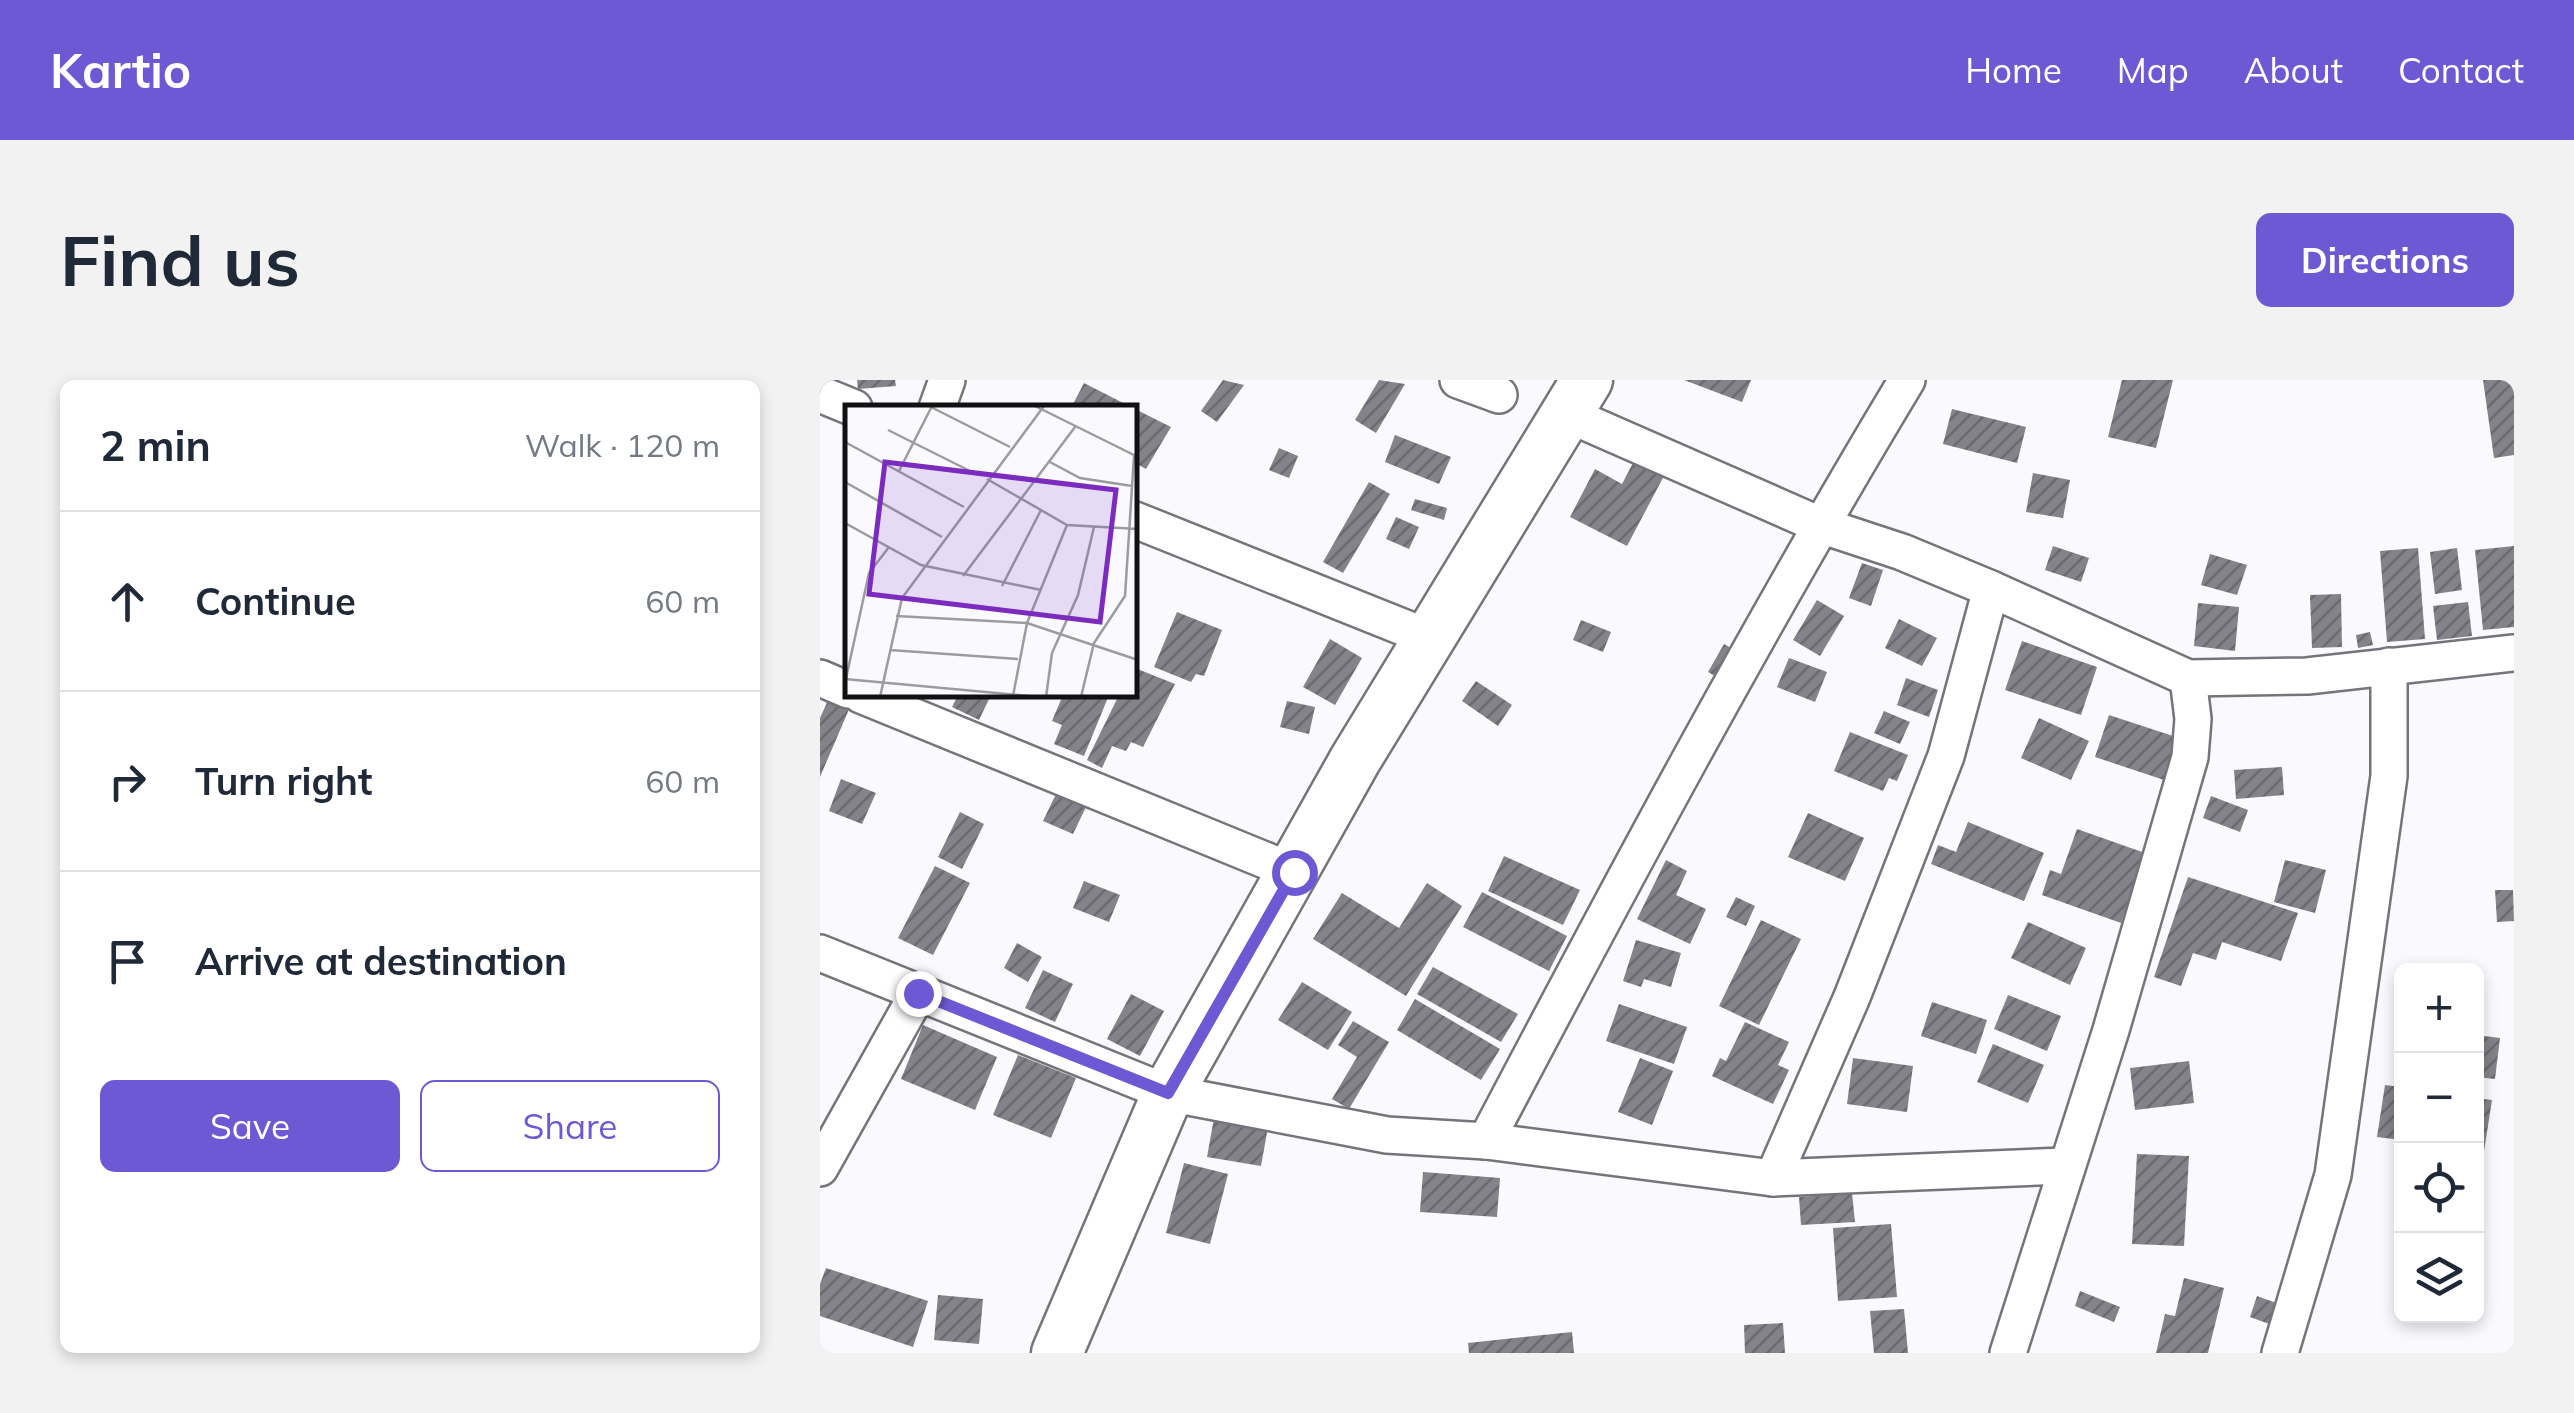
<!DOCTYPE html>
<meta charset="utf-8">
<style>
body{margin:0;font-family:Mulish,sans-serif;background:#f2f2f3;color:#1f2937}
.controls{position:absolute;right:30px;bottom:30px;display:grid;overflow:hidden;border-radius:15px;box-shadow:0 5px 15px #0003}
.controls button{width:90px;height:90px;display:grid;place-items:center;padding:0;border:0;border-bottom:2px solid #e0e1e3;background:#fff;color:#1f2937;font:50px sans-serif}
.stop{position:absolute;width:30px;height:30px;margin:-22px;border:8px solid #6d59d3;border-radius:50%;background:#fff}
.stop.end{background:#6d59d3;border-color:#fff;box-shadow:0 2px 10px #0008}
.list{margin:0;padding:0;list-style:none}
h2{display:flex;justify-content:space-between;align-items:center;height:130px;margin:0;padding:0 40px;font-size:42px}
h2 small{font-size:32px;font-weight:400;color:#747a83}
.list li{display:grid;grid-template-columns:65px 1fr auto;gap:30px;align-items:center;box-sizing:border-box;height:180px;padding:0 40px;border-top:2px solid #e0e1e3}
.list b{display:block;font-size:38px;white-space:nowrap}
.list em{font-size:32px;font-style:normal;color:#747a83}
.actions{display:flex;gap:20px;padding:30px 40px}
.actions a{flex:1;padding:22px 0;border:2px solid #6d59d3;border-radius:15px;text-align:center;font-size:35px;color:#6d59d3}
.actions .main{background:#6d59d3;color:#fff}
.icon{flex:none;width:55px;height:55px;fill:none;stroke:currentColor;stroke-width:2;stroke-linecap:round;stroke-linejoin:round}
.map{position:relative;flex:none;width:1694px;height:973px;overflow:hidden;border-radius:15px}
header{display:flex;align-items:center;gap:60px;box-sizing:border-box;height:140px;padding:0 50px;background:#6d59d3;color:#fff}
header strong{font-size:48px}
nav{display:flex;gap:55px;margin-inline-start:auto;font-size:35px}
.intro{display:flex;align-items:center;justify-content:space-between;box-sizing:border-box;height:240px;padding:0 60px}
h1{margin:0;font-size:70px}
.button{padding:25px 45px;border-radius:15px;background:#6d59d3;color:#fff;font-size:35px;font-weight:700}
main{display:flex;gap:60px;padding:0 60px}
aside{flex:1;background:#fff;border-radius:15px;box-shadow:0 5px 15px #0003}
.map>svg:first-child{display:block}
</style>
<header>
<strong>Kartio</strong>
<nav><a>Home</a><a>Map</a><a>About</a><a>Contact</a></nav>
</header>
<div class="intro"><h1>Find us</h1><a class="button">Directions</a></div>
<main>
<aside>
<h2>2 min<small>Walk · 120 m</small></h2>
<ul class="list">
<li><svg class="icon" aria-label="ahead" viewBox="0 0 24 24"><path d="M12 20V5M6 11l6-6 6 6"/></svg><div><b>Continue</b></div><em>60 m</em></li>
<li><svg class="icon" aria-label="right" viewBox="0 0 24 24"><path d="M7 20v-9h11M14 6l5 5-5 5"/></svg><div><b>Turn right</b></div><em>60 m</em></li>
<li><svg class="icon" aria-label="arrive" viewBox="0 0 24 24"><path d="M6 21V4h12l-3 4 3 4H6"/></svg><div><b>Arrive at destination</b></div></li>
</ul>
<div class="actions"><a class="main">Save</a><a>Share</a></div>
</aside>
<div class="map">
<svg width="1694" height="973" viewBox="0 0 1694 973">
<defs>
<pattern id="building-hatch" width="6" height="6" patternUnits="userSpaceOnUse" patternTransform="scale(2.5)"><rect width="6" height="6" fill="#838389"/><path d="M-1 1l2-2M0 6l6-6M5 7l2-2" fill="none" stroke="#6a6a6f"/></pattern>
</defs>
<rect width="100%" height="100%" fill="#f9f9fe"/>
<g fill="url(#building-hatch)">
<path d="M37,0H75L76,6L38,9Z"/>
<path d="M403,0L424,5L397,42L381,31Z"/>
<path d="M559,0L585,4L556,53L535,40Z"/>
<path d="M864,0H931L922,22Z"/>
<path d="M1302,0H1353L1336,68L1288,57Z"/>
<path d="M1663,0H1694V75L1674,78Z"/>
<path d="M264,3L313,28H251Z"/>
<path d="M315,29L351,47L326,89L315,83Z"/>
<path d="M1132,29L1206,47L1197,83L1123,64Z"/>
<path d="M575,55L631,77L619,104L565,82Z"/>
<path d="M459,68L478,76L469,98L449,90Z"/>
<path d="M815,79L845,94L807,166L750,137L775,89L802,104Z"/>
<path d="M1213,93L1250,100L1243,138L1206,132Z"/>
<path d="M549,102L570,114L523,193L503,182Z"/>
<path d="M595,119L627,128L624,140L591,130Z"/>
<path d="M576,137L599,147L589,169L566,159Z"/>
<path d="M1233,166L1269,178L1261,202L1225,190Z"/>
<path d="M1694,166V247L1663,250L1655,170Z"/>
<path d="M1598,168L1605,259L1567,262L1560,171Z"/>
<path d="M1637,168L1642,210L1615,214L1610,172Z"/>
<path d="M1390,174L1427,185L1417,215L1381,205Z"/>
<path d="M1042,183L1063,190L1051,226L1029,218Z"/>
<path d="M1521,214L1522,267L1492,268L1490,215Z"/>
<path d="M997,220L1024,236L1000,276L973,260Z"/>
<path d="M1648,222L1652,256L1617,260L1613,226Z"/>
<path d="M1378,223L1419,227L1415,271L1374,266Z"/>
<path d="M357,232L402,250L384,296L376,294L371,302L334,287Z"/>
<path d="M1079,239L1117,258L1102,286L1065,268Z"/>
<path d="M761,240L791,252L783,272L753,260Z"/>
<path d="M1550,252L1553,265L1538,268L1536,255Z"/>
<path d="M510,259L542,278L515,325L483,307Z"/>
<path d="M1202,261L1277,287L1261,335L1185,310Z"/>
<path d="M904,264L918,272L902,300L888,292Z"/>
<path d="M969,278L1007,292L995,322L957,307Z"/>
<path d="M315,288L355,304L323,367L311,362L306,371L292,366L282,388L267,380L299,315H315Z"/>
<path d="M1086,298L1118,310L1109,337L1077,325Z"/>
<path d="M656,301L692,325L678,346L642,321Z"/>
<path d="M138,315H171L159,340L132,327Z"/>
<path d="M243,315H289L264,376L234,364L242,345L232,341Z"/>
<path d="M9,318L30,327L0,397V338Z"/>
<path d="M467,321L495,327L489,354L460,347Z"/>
<path d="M1064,331L1090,342L1080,364L1054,353Z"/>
<path d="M1289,335L1359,358L1344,400L1275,377Z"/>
<path d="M1219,338L1269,361L1251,400L1201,378Z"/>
<path d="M1030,352L1088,375L1077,401L1069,398L1063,411L1014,391Z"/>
<path d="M1462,387L1464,415L1416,419L1414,390Z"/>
<path d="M21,399L56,413L42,444L9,431Z"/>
<path d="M236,414L266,427L253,454L223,441Z"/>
<path d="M1391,416L1428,430L1420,452L1383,438Z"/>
<path d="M140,432L164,444L142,489L118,477Z"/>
<path d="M988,433L1044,458L1025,501L968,477Z"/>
<path d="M1148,442L1224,473L1204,521L1111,484L1118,465L1136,472Z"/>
<path d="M1257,449L1325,473L1301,543L1222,515L1230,490L1241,494Z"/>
<path d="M684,476L760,510L743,545L668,511Z"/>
<path d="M846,480L867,491L856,515L886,529L870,564L817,539Z"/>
<path d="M1465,480L1506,490L1495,533L1454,522Z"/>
<path d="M115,486L150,503L113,575L78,558Z"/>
<path d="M1368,497L1478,533L1461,581L1402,562L1396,580L1373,573L1361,606L1334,597Z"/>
<path d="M264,501L300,515L289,542L253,528Z"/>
<path d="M607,503L642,526L586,616L493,559L522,513L579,548Z"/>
<path d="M1675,510H1693L1694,541L1677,542Z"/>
<path d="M662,512L747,556L729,591L643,547Z"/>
<path d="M916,517L935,526L926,546L906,537Z"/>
<path d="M941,540L981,559L939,645L899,626Z"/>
<path d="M1208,542L1266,568L1250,605L1191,578Z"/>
<path d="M816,560L861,573L851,607L824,599L821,607L803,601Z"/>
<path d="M197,563L222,577L208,602L184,588Z"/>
<path d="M613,587L698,634L681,662L597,614Z"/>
<path d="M223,590L253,604L235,642L205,628Z"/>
<path d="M482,602L532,632L508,670L458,640Z"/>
<path d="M311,614L344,631L320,676L287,659Z"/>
<path d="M1188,615L1241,636L1227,671L1174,649Z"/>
<path d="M595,619L680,669L661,700L577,650Z"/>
<path d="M1112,622L1167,640L1156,674L1101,656Z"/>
<path d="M799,624L867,647L854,684L786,661Z"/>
<path d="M533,641L569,662L529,729L512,719L537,677L518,665Z"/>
<path d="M925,642L969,662L958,685L969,690L953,724L892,696L900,678L906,681Z"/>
<path d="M103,645L177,677L155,730L81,699Z"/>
<path d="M1656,655L1680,658L1675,699L1656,697Z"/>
<path d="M1173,664L1224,685L1208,723L1157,702Z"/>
<path d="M198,675L256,698L231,758L173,735Z"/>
<path d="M820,678L853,691L832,745L798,732Z"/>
<path d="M1033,678L1093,686L1087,732L1027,724Z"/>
<path d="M1369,681L1374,723L1315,730L1310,688Z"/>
<path d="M1565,705L1581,707V760L1557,757Z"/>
<path d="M1656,718L1672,720L1664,771L1656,770Z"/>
<path d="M394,738L448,747L441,786L387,777Z"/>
<path d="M1317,774L1369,776L1364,866L1312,864Z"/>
<path d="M364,783L408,794L390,864L346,853Z"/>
<path d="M603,792L680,798L677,837L600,832Z"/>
<path d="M1032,813L1035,842L981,845L979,817Z"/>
<path d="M1071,844L1077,917L1018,921L1013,848Z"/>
<path d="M6,888L108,921L93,967L0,936V904Z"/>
<path d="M1364,898L1404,908L1388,973H1336L1345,934L1355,936Z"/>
<path d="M1260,911L1300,927L1294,942L1255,926Z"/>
<path d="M118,915L163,919L159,964L114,960Z"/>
<path d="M1437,916L1459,924L1452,945L1430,937Z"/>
<path d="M1084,929L1088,973H1054L1050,931Z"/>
<path d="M963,943L965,973H925L924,945Z"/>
<path d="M752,952L754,973H649L648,963Z"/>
</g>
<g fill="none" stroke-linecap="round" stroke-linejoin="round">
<g stroke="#74747a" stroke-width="40">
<g id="street">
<path d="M638,0L679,15"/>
<path d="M0,14L34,28"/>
<path d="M117,28L127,0"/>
<path d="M747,34L1000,145L1082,172L1171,209L1368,298L1487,296L1694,273"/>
<path d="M315,140L610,258"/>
<path d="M0,298L28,310"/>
<path d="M41,315L474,492"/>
<path d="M0,573L348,713L567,755L666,761L953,798L1244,786"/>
<path d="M666,761C801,504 937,249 1087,0"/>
<path d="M0,788L98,613"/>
<path d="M953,798L1032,617L1126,376L1171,209"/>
<path d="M1188,973L1291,650L1370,377L1373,339L1368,298"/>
<path d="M1460,973L1513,795L1569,396V286"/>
</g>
</g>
<g stroke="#74747a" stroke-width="55">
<path id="secondary" d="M237,973L348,713L535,380L767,0"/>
</g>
<use href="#street" stroke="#fff" stroke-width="35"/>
<use href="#secondary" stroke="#fff" stroke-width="50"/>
</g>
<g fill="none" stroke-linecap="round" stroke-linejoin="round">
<path stroke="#6d59d3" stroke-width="12" d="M98,613L348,713L474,492"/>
</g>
<g transform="translate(25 25)">
<rect width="292" height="292" fill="#f9f9fe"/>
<path fill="none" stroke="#9c9ca0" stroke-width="2.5" d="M84,1L165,42M190,1L293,52M43,25L133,70M0,37L119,102M203,56L235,73L287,81M54,66L87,1M142,74L222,120L293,124M0,77L97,132M0,118L76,160L196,185M118,171L230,22M157,181L196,105M51,211L182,218L293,255M45,245L173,254M0,274L195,292M0,278L24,168L44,142M168,291L182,218L222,120M35,292L57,193L199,1M201,292L207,248L233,190L249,122M236,292L249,238L280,191L289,51"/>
<path fill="#7b2cbf" fill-opacity="0.15" stroke="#7b2cbf" stroke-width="5" d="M40,57L271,85L255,217L24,189Z"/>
<rect width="292" height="292" fill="none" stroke="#111113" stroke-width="5"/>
</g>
</svg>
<div class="controls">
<button>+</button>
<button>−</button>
<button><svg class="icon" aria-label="locate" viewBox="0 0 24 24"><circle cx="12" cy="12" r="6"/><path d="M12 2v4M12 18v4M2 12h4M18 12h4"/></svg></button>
<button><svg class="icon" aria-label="layers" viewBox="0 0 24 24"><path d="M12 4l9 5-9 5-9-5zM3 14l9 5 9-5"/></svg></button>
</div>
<div class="stop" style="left:474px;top:492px"></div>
<div class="stop end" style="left:98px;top:613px"></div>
</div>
</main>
